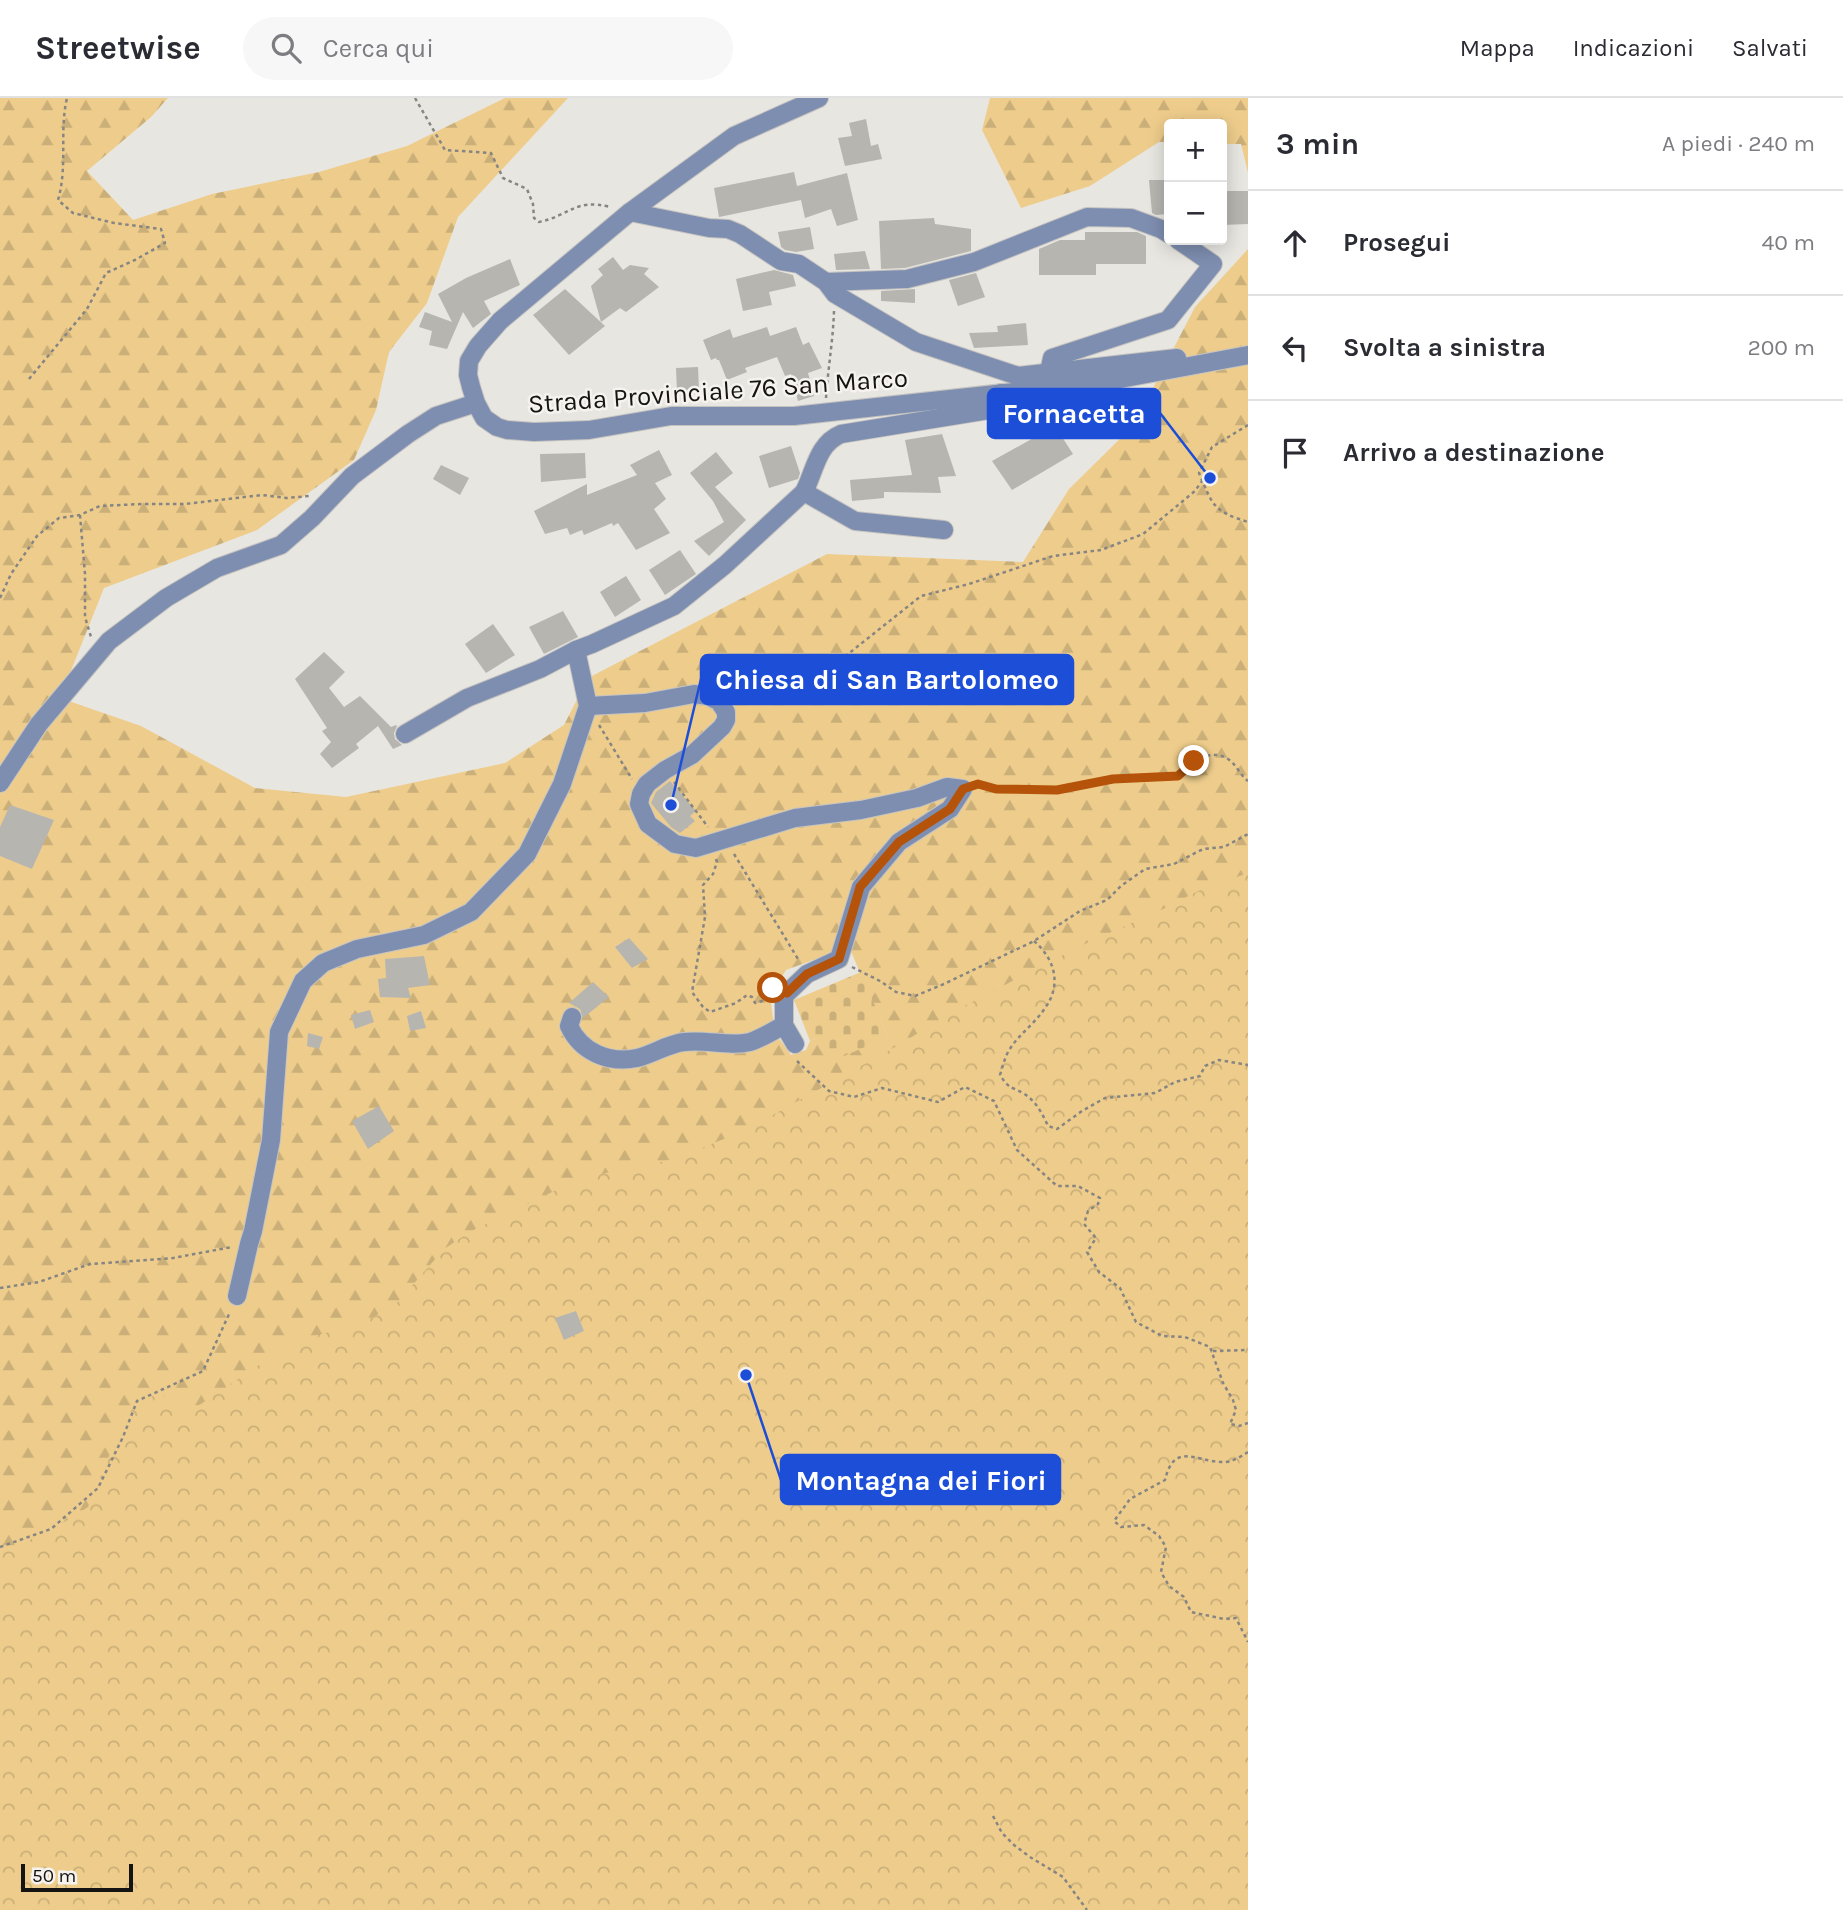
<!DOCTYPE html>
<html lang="it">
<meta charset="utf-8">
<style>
body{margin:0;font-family:Karla,sans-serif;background:#f7f7f7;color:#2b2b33}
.controls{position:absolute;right:21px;top:21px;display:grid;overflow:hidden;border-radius:7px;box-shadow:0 4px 18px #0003}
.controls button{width:63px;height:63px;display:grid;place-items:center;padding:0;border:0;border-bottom:2px solid #e1e1e2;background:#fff;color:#2b2b33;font:35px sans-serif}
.scale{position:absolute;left:21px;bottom:18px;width:112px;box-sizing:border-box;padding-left:7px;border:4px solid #151412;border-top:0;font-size:19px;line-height:24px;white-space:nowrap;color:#151412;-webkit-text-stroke:5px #f6f3ee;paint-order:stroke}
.stop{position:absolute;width:21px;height:21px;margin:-16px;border:5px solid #b45309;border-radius:50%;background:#fff}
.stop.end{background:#b45309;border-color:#fff;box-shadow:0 2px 7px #0008}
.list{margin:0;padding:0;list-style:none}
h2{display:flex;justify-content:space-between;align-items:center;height:91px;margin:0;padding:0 28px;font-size:30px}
h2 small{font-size:23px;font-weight:400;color:#7c7c81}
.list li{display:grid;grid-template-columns:46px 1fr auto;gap:21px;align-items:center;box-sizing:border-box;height:105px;padding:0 28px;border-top:2px solid #e1e1e2}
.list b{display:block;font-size:26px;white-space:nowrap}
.list em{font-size:23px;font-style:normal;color:#7c7c81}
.icon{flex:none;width:38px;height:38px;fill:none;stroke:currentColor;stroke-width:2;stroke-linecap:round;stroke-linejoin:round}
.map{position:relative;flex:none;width:1248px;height:1812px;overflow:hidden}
header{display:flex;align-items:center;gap:42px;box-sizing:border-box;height:98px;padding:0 35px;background:#fff;border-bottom:2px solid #e1e1e2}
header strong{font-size:33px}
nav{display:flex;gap:38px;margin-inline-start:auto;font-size:24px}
.search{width:490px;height:63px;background:#f7f7f7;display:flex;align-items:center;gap:18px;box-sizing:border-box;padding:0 24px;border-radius:38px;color:#7c7c81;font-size:26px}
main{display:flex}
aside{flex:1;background:#fff}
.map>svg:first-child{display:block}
</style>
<header>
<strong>Streetwise</strong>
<div class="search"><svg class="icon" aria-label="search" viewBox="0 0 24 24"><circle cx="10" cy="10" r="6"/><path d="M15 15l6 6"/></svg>Cerca qui</div>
<nav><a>Mappa</a><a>Indicazioni</a><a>Salvati</a></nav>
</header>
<main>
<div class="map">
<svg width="1248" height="1812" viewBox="0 0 1248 1812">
<defs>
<pattern id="forest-firs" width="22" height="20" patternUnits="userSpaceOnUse" patternTransform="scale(1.75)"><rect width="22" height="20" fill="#eecd8c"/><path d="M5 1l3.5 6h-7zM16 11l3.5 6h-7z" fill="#cbaf78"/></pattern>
<pattern id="cemetery-stones" width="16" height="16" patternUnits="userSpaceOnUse" patternTransform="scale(1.75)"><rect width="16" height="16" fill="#eecd8c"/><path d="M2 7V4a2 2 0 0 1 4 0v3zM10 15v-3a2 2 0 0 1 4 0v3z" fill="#cbaf78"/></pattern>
<pattern id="park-crowns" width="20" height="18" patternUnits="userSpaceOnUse" patternTransform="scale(1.75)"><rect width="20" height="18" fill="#eecd8c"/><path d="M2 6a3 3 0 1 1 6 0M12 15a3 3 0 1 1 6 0" fill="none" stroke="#cbaf78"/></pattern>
</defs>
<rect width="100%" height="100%" fill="#e8e6e1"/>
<g fill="url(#forest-firs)" fill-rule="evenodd">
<path d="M0,0H168L151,19L87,73L133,122L212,96L319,74L407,48L505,0H568L458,119L427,205L389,254L376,312L354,362L257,432L104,490L60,600L141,628L255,690L346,699L505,665L564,627L588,580L827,456L1023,464L1069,391L1134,327L1195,209L1248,151V1812H0ZM849,849L888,939L817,940L810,943L806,952L791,957L775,935L770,898L786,872Z"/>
<path d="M990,0H1248V75L1241,46H1222V26H1169V44H1159L1090,88L1021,110L982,32Z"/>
</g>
<path fill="url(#cemetery-stones)" d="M861,874L888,939L828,965L817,940L810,943L794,902Z"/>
<path fill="url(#park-crowns)" d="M1248,775V1812H0V1454L7,1453L58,1428L88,1409L107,1362L134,1306L161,1295L173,1311L185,1313L201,1306L287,1248L303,1241L362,1225L395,1207L444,1151L459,1141L477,1130L575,1083L591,1078L671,1062L744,1033L897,948L949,916L1035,871L1091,843L1161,812L1200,792Z"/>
<g fill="#b7b5b0">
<path d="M866,21L871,48L878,46L882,61L845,68L838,40L852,38L849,25Z"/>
<path d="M794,74L797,88L847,75L858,122L837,128L831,111L805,120L801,102L719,119L714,90Z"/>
<path d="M1149,82H1169V116L1156,117L1152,115Z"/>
<path d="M1222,93H1248V126L1222,127Z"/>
<path d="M934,120L935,126L971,131V153L905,170L881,171L879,123Z"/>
<path d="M810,129L814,151L796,154L785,152L781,149L778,134Z"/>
<path d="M1085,134H1137L1146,138V166H1096V177H1039V151L1060,142H1085Z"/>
<path d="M865,153L870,171L836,172L834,156Z"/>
<path d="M613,159L623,172L630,167L649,170L644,176L659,189L626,214L620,210L601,224L591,188L603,177L598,171Z"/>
<path d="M510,161L520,187L484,203L491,216L473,230L463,214L447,251L429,247L432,233L419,229L425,214L452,224L438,196L466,180Z"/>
<path d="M774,172L793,177L796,188L769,194L772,207L743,213L736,181Z"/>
<path d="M976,175L985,199L958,208L949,182Z"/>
<path d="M565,191L605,228L569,257L533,217Z"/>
<path d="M915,191V205L881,203V193Z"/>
<path d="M1026,225L1028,247L974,250L969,235L998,234L997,228Z"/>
<path d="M767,229L770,238L796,229L803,247L809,244L822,270L808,275L814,298L798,303L791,276L785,278L777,259L745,270L747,274L727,282L719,262H717L716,260L711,262L703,242L730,231L733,240Z"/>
<path d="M698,269L699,293L677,294L676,270Z"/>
<path d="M1055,328L1073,356L1012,392L992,363Z"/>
<path d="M942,336L956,378L938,379L941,395L884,394V400L852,403L850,382L912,377L905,342Z"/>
<path d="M791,348L800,375L798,381L769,390L759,358Z"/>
<path d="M659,352L672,377L655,385L666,401L654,411L670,435L636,452L618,425L613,428L612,425L584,437L582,432L570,437L567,430L545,436L534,413L587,386V397L637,377L630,367Z"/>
<path d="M716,354L733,375L715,389L746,422L709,458L694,443L724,424L713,403L690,375Z"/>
<path d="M585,355L586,380L541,384L540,356Z"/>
<path d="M441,367L469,380L460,397L433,381Z"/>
<path d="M680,452L696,476L665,497L649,472Z"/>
<path d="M626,478L641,502L615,519L600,494Z"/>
<path d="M563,513L578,539L544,556L529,529Z"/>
<path d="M493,526L515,557L486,575L465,546Z"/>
<path d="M324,554L345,574L329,590L344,609L360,598L391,629L396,627L397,628L394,635L395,641L402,647L393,651L378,628L356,646L359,650L332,670L320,656L331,644L322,633L327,630L295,581Z"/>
<path d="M670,683L696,713L690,718L695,723L680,735L671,729L651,705L656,694Z"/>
<path d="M10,707L54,722L32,771L0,758V729Z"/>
<path d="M629,840L648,861L632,870L615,849Z"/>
<path d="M424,858L430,887L408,890L411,900L380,899L378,881L386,880L385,861Z"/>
<path d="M593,884L609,899L583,920L580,911L569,905Z"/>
<path d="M370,912L374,924L355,931L351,917Z"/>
<path d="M421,913L426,930L410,933L407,918Z"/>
<path d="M308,935L323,939L319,951L307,948Z"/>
<path d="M379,1008L394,1033L368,1051L352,1023Z"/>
<path d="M576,1213L584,1233L564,1242L555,1220Z"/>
</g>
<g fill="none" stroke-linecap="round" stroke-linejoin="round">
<g stroke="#c6c4c0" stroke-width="20">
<g id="minor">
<path d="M819,0L734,38L630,114L500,223L478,248L469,263L468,277L471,289L476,305L484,320L497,329L507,332L534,334L589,332L671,318H794L1104,284L1248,257"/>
<path d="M630,114L709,130L728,131L740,136L781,163L799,166L826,184L835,196L916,244L1018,278L1177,260"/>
<path d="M826,184L907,181L974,164L1087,119L1131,120L1161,131L1169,136"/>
<path d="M1049,274L1052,260L1168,222L1213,166L1178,142"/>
<path d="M804,394L855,423L944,432"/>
<path d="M588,608L645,605L694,596L708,598L718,603L722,608L726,614V622L722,629L692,657L665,672L647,686L641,696L639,706L648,726L675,746L696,750L795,720L861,712L917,700L947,689L963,691L950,711L899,744L861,789L839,861L807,876L784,898V927L795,946"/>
<path d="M405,636L467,600L540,571L576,552L592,546L674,508L725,467L804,394C815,373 817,346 841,336L995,311L1001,295"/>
<path d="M0,685L39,626L109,543L166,500L217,470L281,447L312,420L352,378L408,336L436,318L476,305"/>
<path d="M572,919L569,928C581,954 609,966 637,960C654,956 667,946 684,944C706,941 729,949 750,944C762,940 773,933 784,927"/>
<path d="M237,1198L249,1146L253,1133L271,1042L279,934L303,883L323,865L357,851L424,837L471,814L527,756L562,686L588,608L576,552"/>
</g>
</g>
<g stroke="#878582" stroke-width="2.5" stroke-dasharray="3.5 3.5" stroke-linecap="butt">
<path d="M415,0L445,52L491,55L503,80L527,91L533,106L534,120L539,124C569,118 575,100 610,109"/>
<path d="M29,281L87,211L106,175L135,162L165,145L161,131L114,125L73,115L58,102C68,68 59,34 67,0"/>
<path d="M826,300C828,270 833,243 834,213"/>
<path d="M1248,327L1212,349L1199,375C1213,408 1213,413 1248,424"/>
<path d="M80,417L85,476V519L91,539"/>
<path d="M0,500L11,476L37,438L59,420L80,417L100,408L142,406H185L262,397L287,400L309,398"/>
<path d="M734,599L768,592L838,564L921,498L969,486L1053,458L1101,452L1143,436L1195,393L1202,383"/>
<path d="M599,627L632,681"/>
<path d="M674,684L708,729"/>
<path d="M977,687L996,691L1057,692L1113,681L1178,678C1191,666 1209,649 1228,661C1236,666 1240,677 1248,683"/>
<path d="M734,756L798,861"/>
<path d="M716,761L717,764L713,776L703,787L705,819L692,894L703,909L710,914L736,905L747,897L752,899L755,905L762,903L767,897"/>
<path d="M1034,843C1055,861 1062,887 1045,910C1034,927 1016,938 1007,956C1004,963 1002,970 1000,977C1009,991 1010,988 1023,995C1036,1003 1042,1015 1048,1028L1057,1031L1082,1013L1105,1000L1155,995L1175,984L1200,978L1205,968L1219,962L1248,967"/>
<path d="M852,869L880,883L896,894L915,898L944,886L1034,843L1080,813L1107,802L1121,788L1145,771L1174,766L1203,751L1224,749L1248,736"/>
<path d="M797,963L829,993L854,999L882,990L938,1004L965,989L994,1003L1017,1052L1057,1088H1078L1100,1100L1098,1106L1088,1113L1084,1126L1096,1140L1087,1154L1099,1174L1120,1190L1136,1224L1162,1238L1185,1239L1210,1249L1223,1285L1233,1302L1236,1312L1230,1326L1239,1328L1248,1325"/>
<path d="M0,1190L39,1184L90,1166L173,1160L232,1149"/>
<path d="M1213,1253L1248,1252"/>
<path d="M1248,1354C1240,1359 1231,1365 1221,1364C1195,1363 1174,1344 1165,1382L1130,1401L1114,1423L1121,1429L1144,1427L1159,1438L1166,1449L1161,1474L1169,1488L1184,1499L1191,1514L1224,1521L1236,1520L1248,1544"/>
<path d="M0,1449L51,1431L98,1390L123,1339L137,1303L203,1273L230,1214"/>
<path d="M993,1718L1002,1735L1014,1747L1030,1759L1063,1779L1087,1812"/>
</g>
<use href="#minor" stroke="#7e8eb0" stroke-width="18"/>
</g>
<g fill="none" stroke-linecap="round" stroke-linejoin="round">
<path stroke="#b45309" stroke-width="9" d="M773,890L777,886L787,895L807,876L839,861L860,789L899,744L950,711L963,691L978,686L996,691L1057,692L1113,681L1178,678L1194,663"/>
</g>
<g text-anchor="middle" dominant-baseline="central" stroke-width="5" stroke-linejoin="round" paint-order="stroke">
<g font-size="26" fill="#151412" stroke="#f6f3ee">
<text transform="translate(718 293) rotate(-4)">Strada Provinciale 76 San Marco</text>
</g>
</g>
<path fill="none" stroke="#1d4ed8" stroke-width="2.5" d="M1210 380L1160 315M671 707L701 581M746 1277L781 1382"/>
<g fill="#1d4ed8" stroke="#f6f3ee" stroke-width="2.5">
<circle cx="1210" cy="380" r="7"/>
<circle cx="671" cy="707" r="7"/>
<circle cx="746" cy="1277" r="7"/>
</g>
<g fill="#1d4ed8" stroke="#1d4ed8" stroke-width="2.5">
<rect x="988" y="291" width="172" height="49" rx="7"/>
<rect x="701" y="557" width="372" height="49" rx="7"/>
<rect x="781" y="1357" width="279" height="49" rx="7"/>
</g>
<g font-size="28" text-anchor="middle" font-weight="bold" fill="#fff">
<text x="1074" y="325">Fornacetta</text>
<text x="887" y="591">Chiesa di San Bartolomeo</text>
<text x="921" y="1392">Montagna dei Fiori</text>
</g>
</svg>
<div class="controls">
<button>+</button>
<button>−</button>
</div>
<div class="scale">50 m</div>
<div class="stop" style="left:773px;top:890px"></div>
<div class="stop end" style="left:1194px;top:663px"></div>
</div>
<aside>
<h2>3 min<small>A piedi · 240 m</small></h2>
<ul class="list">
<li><svg class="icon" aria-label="ahead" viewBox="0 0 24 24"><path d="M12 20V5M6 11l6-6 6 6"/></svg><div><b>Prosegui</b></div><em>40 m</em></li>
<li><svg class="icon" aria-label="left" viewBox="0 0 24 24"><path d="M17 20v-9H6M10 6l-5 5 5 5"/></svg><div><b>Svolta a sinistra</b></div><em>200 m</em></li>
<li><svg class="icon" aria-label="arrive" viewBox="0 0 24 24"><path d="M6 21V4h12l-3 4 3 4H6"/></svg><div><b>Arrivo a destinazione</b></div></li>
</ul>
</aside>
</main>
